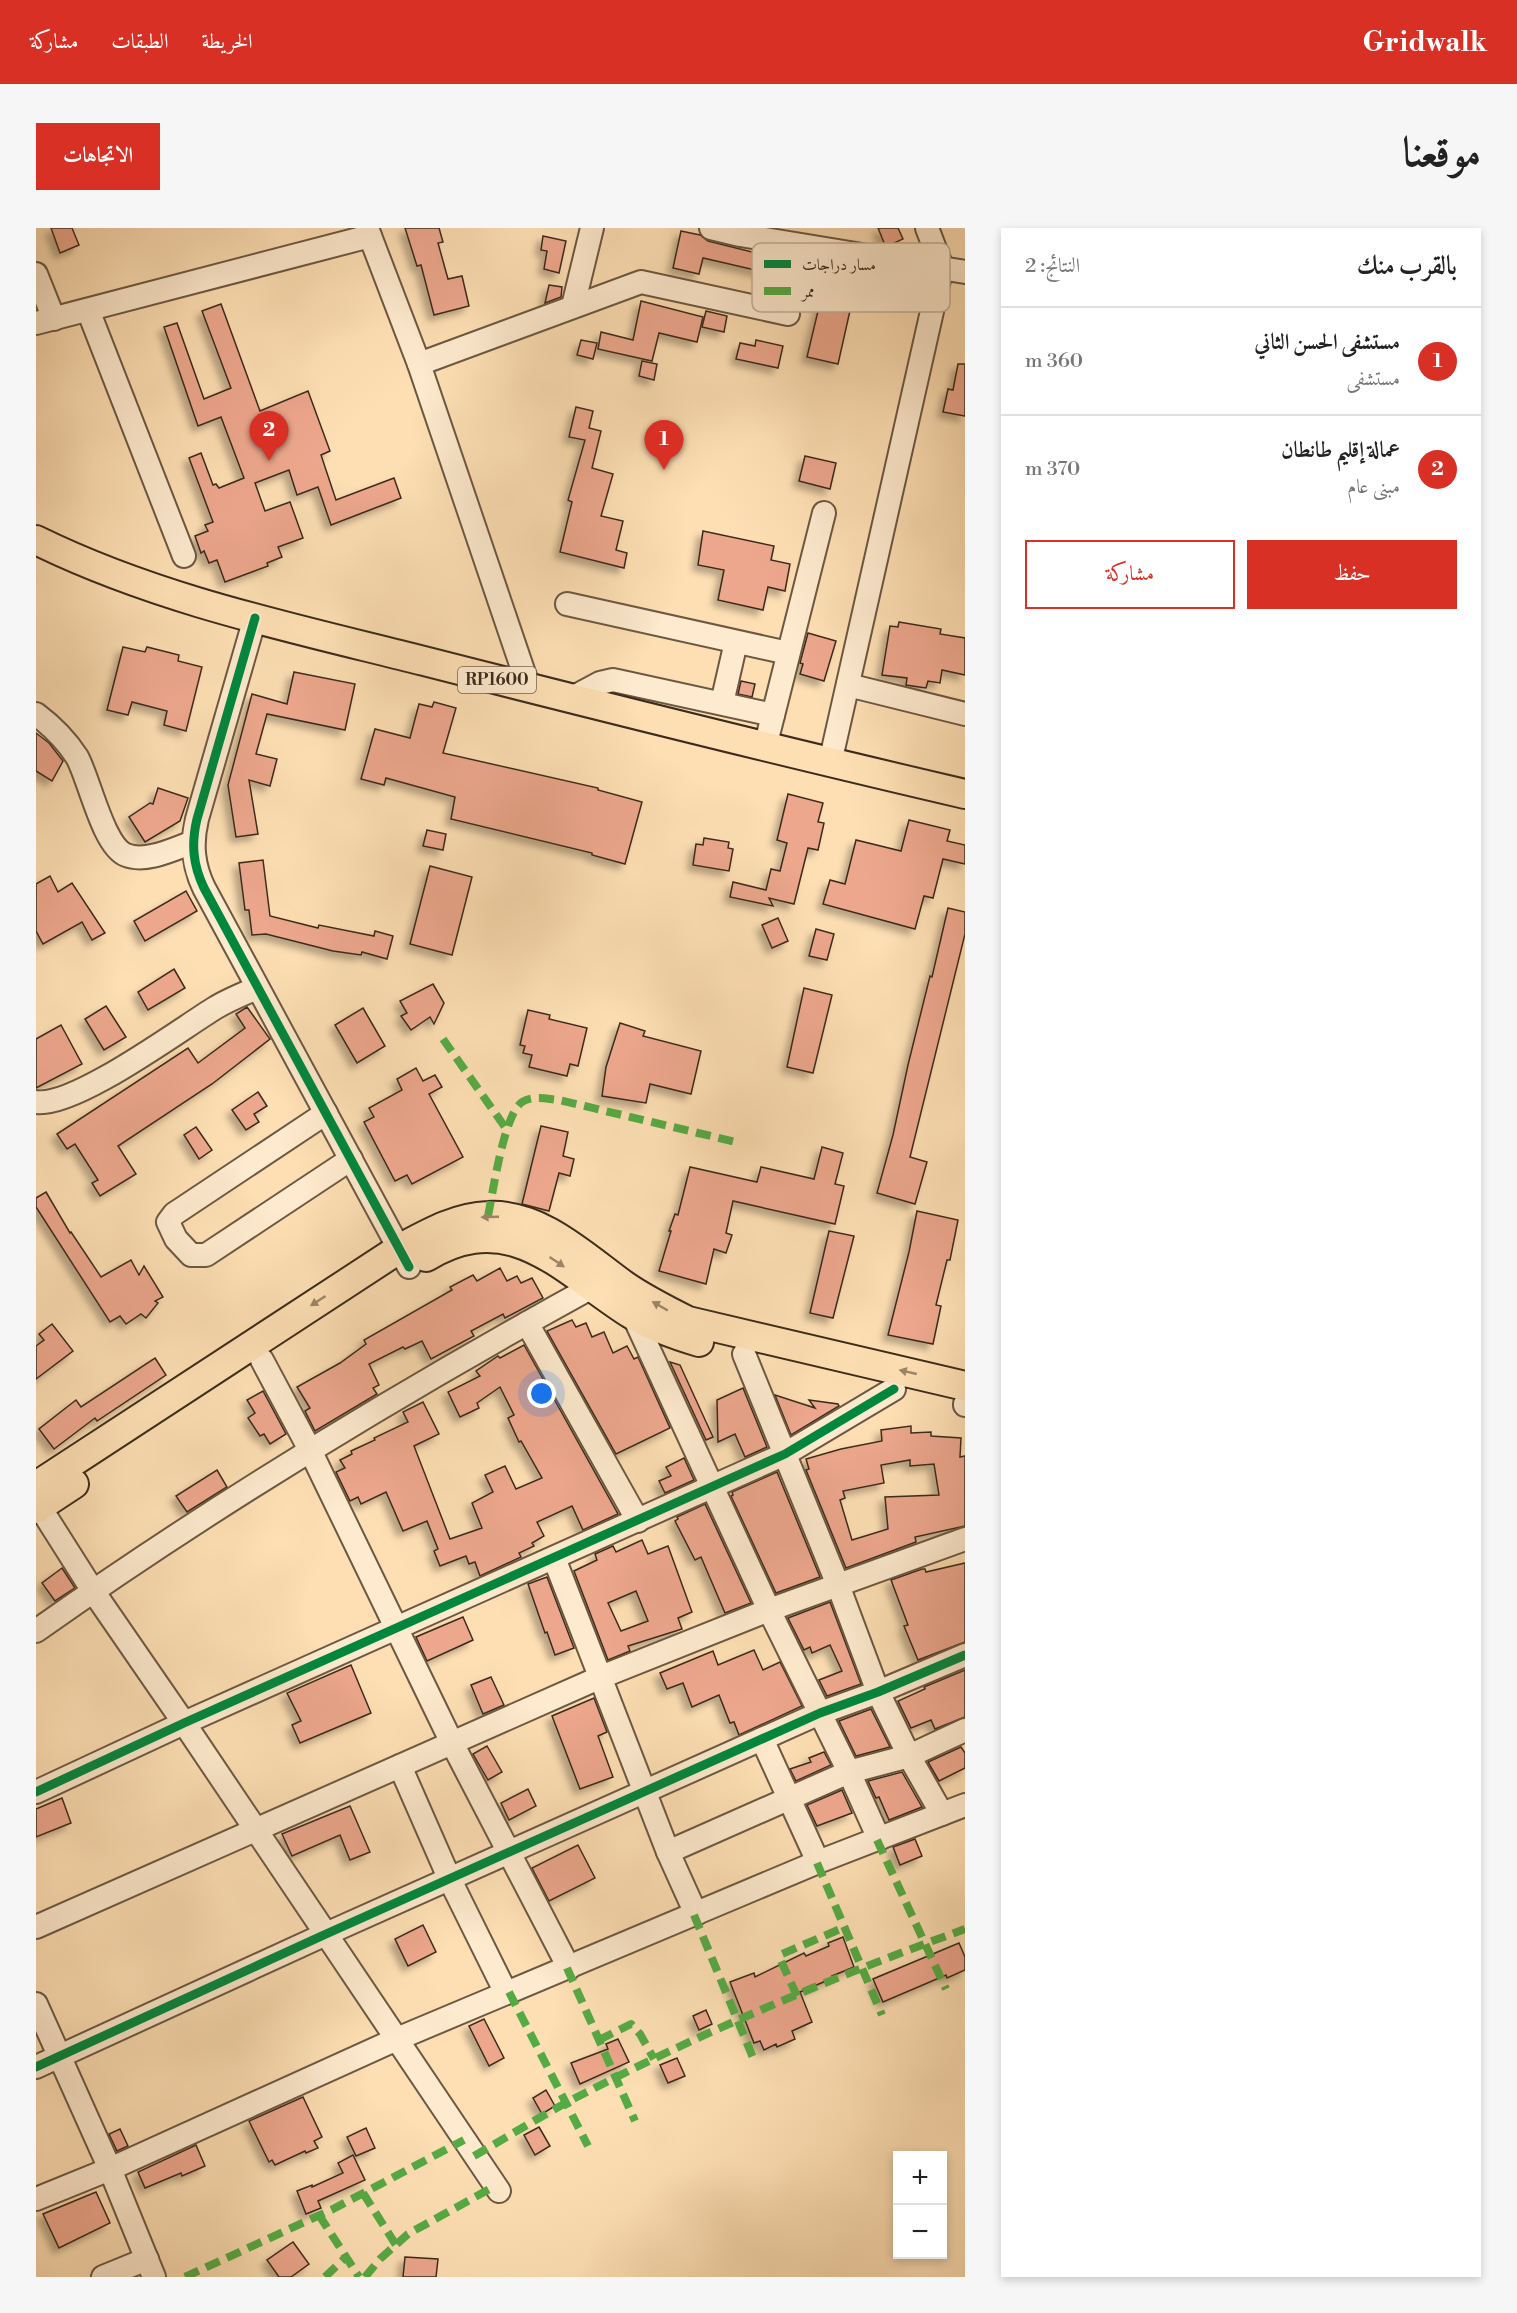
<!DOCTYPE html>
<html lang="ar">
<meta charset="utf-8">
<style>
body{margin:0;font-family:"Libre Bodoni",Amiri,serif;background:#f6f6f6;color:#222;direction:rtl}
.controls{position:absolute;right:18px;bottom:18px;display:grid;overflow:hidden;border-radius:0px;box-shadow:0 3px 9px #0003}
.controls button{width:54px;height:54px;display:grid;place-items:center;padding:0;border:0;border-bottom:2px solid #e0e0e0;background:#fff;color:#222;font:30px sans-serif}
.you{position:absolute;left:506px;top:1166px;width:21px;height:21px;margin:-15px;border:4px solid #fff;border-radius:50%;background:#1a73e8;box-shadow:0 0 0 9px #1a73e833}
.badge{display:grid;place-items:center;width:39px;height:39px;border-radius:50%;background:#d93025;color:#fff;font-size:20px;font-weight:700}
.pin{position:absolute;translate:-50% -50px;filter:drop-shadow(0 2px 3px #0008)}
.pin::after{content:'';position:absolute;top:32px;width:21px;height:18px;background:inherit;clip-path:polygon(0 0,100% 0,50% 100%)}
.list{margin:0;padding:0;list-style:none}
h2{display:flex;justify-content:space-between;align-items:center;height:78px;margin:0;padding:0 24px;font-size:26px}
h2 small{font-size:20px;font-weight:400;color:#767676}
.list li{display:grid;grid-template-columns:39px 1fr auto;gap:18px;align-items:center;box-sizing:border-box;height:108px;padding:0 24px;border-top:2px solid #e0e0e0}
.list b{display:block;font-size:22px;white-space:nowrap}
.list p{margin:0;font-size:20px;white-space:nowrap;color:#767676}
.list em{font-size:20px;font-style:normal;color:#767676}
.actions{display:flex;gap:12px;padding:18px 24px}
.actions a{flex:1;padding:14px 0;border:2px solid #d93025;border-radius:0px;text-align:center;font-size:21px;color:#d93025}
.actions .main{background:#d93025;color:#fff}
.map{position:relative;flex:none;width:929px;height:2049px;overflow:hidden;direction:ltr;border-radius:0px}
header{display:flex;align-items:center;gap:36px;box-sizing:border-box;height:84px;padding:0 30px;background:#d93025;color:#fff}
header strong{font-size:28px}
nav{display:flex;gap:33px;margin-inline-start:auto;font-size:21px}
.intro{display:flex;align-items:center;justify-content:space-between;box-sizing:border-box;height:144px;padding:0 36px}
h1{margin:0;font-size:42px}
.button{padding:15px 27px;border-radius:0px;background:#d93025;color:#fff;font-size:21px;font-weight:700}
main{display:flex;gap:36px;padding:0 36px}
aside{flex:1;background:#fff;border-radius:0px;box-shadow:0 3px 9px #0003}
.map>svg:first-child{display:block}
</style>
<header>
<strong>Gridwalk</strong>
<nav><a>الخريطة</a><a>الطبقات</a><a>مشاركة</a></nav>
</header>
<div class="intro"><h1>موقعنا</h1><a class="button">الاتجاهات</a></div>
<main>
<aside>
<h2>بالقرب منك<small>النتائج: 2</small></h2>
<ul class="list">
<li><span class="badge">1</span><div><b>مستشفى الحسن الثاني</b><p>مستشفى</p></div><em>360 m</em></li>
<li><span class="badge">2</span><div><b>عمالة إقليم طانطان</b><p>مبنى عام</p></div><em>370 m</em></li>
</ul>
<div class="actions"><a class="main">حفظ</a><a>مشاركة</a></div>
</aside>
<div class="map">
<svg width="929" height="2049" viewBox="0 0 929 2049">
<defs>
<filter id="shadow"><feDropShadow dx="-5.5" dy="5.5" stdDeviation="3" flood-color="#0004"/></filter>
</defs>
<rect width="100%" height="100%" fill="#fedfb4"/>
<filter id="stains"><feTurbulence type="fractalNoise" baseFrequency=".00333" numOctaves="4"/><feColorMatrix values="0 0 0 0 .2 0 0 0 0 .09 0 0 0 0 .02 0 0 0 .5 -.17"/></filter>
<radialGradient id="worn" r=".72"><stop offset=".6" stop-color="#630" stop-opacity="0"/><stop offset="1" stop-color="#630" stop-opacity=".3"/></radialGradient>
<g fill="#eda78d" stroke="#3c2b1c" stroke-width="1.5" fill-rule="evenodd" filter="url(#shadow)">
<path d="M15,0H36L43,17L24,25Z"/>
<path d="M369,0H403L407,14L402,15L412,51L426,48L433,78L398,87L385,37L381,38Z"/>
<path d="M842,0H862L867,11L852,18L849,17Z"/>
<path d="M645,3L664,7L672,13L756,34L822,47L802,136L771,129L788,58L667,30L663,46L637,40Z"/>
<path d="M507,8L530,13L523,45L508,41L511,23L505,22Z"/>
<path d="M513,57L526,59L525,69L509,75Z"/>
<path d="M605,73L667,89L661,114L623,105L616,133L562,121L565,104L597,112Z"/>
<path d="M185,76L224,183L272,163L294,223L285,227L300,272L358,250L365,270L295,297L282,259L261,267L253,242L219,255L229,283L254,274L267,310L242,319L246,329L231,335L232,338L189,354L181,332L173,335L168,323L165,325L159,308L172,303L169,297L177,294L153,230L165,225L177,257L180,256L183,260L208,250L185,189L162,198L128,99L141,95L168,171L195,160L166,83Z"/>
<path d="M670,83L691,88L688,104L666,99Z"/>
<path d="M545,112L561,115L557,131L541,127Z"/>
<path d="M720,112L747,118L742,140L700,131L704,115L719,118Z"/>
<path d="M606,133L621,136L618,152L603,148Z"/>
<path d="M922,136H929V188L907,184L912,161L917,162Z"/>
<path d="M540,179L557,183L553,200L565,203L556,240L577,246L565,288L587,293L580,322L591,325L588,340L524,324L536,274L532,272L549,212L533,209Z"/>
<path d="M769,228L800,235L794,261L763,253Z"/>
<path d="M667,303L738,318L735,332L754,336L749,363L732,359L727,382L682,372L688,342L662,337Z"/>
<path d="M863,394L905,401L904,406L929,410V447L906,442L904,455L892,453L890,460L870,457L871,450L846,447L854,398L862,399Z"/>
<path d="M772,405L800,413L788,453L764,446L767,436L764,435Z"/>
<path d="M87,419L109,424L111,419L143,427L142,433L166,439L150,503L128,497L131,483L96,474L92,487L71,482Z"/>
<path d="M258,444L319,456L309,502L231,486L220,526L241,531L234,558L213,552L222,606L200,609L192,557L216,466L251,476Z"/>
<path d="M705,453L719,456L716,469L702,466Z"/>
<path d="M398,474L420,480L407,525L562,560V562L606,574L589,636L556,627V625L415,591L419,569L350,550L348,557L325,551L339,501L374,510L383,476L396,479Z"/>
<path d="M0,505L13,515L27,533L16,553L0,543Z"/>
<path d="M122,560L152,570L144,593L109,614L93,589L114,575L117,576Z"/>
<path d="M752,566L787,575L782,594L788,595L782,622L772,620L758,676L733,670L737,678L694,669L697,654L730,662L735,641L744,643L751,615L741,612Z"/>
<path d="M873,592L914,602L911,613L929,617V636L907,631L897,670L888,668L879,701L787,676L794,652L809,656L820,612L865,623Z"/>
<path d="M391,602L410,606L407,622L387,618Z"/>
<path d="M668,610L693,614L692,620L697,621L693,643L657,637L660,616L667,617Z"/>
<path d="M227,632L234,688L282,700L283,697L338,708L339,703L357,708L351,731L326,724L325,727L297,723L230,706L216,707L213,682H209L203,635Z"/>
<path d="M394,638L436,649L416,727L374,716Z"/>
<path d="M14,648L22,664L36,655L69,705L56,712L46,694L7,716L0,703V656Z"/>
<path d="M150,663L161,683L109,713L98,693Z"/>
<path d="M912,680L929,684V706L874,929L891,934L879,976L841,965L857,907L872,837L894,748L896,749Z"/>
<path d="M742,690L752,713L736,720L726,697Z"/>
<path d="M780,701L798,706L791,732L773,728Z"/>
<path d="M138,741L149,760L112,782L102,764Z"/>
<path d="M397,756L408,775L398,796L394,789L375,802L365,788L371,785L364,773Z"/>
<path d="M768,760L796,767L777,845L751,839Z"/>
<path d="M70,778L90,809L68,822L49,791Z"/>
<path d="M211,779L234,811L176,856L82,918L100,946L64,968L56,955L62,952L39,916L31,921L21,906L152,820L162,835L209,800L200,786Z"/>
<path d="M327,780L349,818L321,835L299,797Z"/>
<path d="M492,782L514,787L513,791L551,800L542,838L534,836L531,848L493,839L496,827L487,825L489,818L484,817Z"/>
<path d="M584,795L609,803L607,808L665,823L655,866L614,856L610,875L566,868L570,839Z"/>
<path d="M25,797L46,836L0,860V811Z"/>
<path d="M380,840L387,853L399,847L406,859L393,866L427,929L376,956L371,947L359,953L328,894L338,889L333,880L366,862L361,851Z"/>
<path d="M222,864L231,878L218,886L223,894L210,902L196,882Z"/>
<path d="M505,898L532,904L527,928L538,931L534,948L523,945L513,983L486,976Z"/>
<path d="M160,899L176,922L163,931L148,907Z"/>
<path d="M786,919L807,925L799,956L808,958L799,996L697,973L690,1005L696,1007L690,1025L678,1021L670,1056L623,1043L635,1003H633L639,986L642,987L654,939L721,954L725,939L778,951Z"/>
<path d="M10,964L34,1005L35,1004L65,1049L95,1032L103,1047L108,1038L127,1069L119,1073L122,1075L110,1090L105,1086L90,1096L84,1088L74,1094L0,979V970Z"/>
<path d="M881,983L922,992L914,1032H911L900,1077L905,1078L897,1116L852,1107L873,1024Z"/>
<path d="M793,1003L818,1008L797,1090L774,1085Z"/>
<path d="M464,1040L471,1053L481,1048L485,1055L496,1050L507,1070L469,1090L467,1086L435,1103L438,1108L395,1131L386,1113L369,1121L367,1119L333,1136L343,1157L337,1160L341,1166L279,1203L269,1183L274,1180L261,1159L304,1135L330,1116L328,1112L416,1062L414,1059L437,1047L441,1053Z"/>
<path d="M536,1092L540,1099L550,1095L556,1109L568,1104L577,1125L591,1118L598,1131L602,1129L634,1200L580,1226L511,1103Z"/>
<path d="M16,1096L37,1123L0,1151V1118L8,1112L3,1106Z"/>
<path d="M488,1117L582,1286L547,1302L536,1278L501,1294L508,1308L496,1315L498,1318L483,1325L485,1329L444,1348L439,1334L433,1336L430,1328L404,1338L398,1323L402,1321L391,1293L367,1303L350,1264L325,1276L322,1269L314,1273L300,1244L309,1240L304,1232L316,1226L315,1223L339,1212L338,1210L372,1194L367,1184L387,1174L403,1206L378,1218L414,1311L446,1300L436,1275L457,1264L449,1247L469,1238L480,1261L506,1250L485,1213L483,1214L472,1190L478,1187L464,1159L441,1175L443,1180L424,1189L412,1164L444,1148L440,1143L462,1128L464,1130Z"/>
<path d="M119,1130L130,1147L61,1193L59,1190L18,1221L3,1201L40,1172L45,1179Z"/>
<path d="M634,1134L644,1137L677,1209L670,1212Z"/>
<path d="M707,1160L731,1219L709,1229L699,1206L682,1214L681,1172Z"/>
<path d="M227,1163L250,1206L234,1216L228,1206L224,1208L212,1190L219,1185L211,1172Z"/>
<path d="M739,1167L779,1180L773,1172L802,1176L803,1178L755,1207Z"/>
<path d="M875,1198V1205L895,1204V1208L925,1210L924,1229L929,1228V1298L879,1309L880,1314L810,1340L770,1242L773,1241L770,1231L805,1221L846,1213L845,1202ZM874,1232V1238L898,1236L903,1267L849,1269L852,1301L816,1312L804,1272L809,1270L807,1263L848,1255L845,1237Z"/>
<path d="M648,1230L658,1252L629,1265L623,1253L635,1248L630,1239Z"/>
<path d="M181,1242L191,1259L151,1284L140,1268Z"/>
<path d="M741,1244L784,1349L740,1365L695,1268L697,1267L696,1264Z"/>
<path d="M669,1276L715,1375L689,1385L665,1329L659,1332L639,1293L642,1291L641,1289Z"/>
<path d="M606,1312L612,1326L632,1318L656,1384L642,1390L646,1401L592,1418L594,1423L572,1432L538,1343L561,1332L559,1326L577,1318L580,1324ZM600,1363L612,1393L585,1403L572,1375Z"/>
<path d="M929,1335V1414L882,1432L868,1398L872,1397L855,1352L886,1341H889L890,1344Z"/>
<path d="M26,1340L39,1360L19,1373L6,1355Z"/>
<path d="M511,1349L538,1420L519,1427L511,1404L509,1405L492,1356Z"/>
<path d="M794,1374L825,1456L791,1468L783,1452L806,1443L794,1417L776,1425L774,1419L768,1422L752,1390Z"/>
<path d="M427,1389L437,1412L391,1433L380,1409Z"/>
<path d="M718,1422L727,1442L744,1434L766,1478L703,1507L698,1494L694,1495L683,1467L656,1479L647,1455L631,1461L624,1445L677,1423L682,1437Z"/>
<path d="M315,1437L335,1485L264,1515L256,1497L265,1493L251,1465Z"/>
<path d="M929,1442V1489L899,1501L895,1492L875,1500L862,1473L889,1461L888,1459Z"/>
<path d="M455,1449L468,1477L447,1486L435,1457Z"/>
<path d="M558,1470L571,1504L562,1508L577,1549L544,1561L516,1488Z"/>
<path d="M835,1481L854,1519L820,1528L803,1493Z"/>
<path d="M451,1518L466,1544L452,1552L437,1526Z"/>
<path d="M925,1519L929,1525V1540L903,1553L892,1534Z"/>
<path d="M788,1524L795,1537L760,1553L754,1541L775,1534L773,1530Z"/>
<path d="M866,1544L886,1579L853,1592L843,1569L840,1570L832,1553Z"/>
<path d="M492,1561L500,1578L473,1592L465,1575Z"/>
<path d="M806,1562L816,1585L781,1598L771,1577Z"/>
<path d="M26,1570L35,1595L0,1609V1581Z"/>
<path d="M314,1578L334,1624L314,1632L304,1607L256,1628L246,1606Z"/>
<path d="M879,1611L886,1628L864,1637L857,1619Z"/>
<path d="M542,1617L559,1650L513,1673L496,1640Z"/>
<path d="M387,1697L400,1724L372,1738L359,1711Z"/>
<path d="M807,1709L818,1739L796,1748L797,1750L764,1764L776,1794L756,1803L759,1811L741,1819L740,1816L728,1822L724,1813L718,1815L694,1754L718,1745L719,1749L768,1725L770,1728L793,1718L792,1715Z"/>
<path d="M923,1715L929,1729V1742L911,1750L910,1747L847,1774L837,1751Z"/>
<path d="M670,1782L676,1796L663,1802L657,1788Z"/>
<path d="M448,1791L468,1830L453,1838L433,1798Z"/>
<path d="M582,1811L593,1834L544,1856L535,1835L572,1821L570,1816Z"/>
<path d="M641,1830L649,1848L632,1855L624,1837Z"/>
<path d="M510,1862L519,1878L506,1886L497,1870Z"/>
<path d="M267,1869L286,1909L278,1913L282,1920L270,1925L269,1923L239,1937L236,1932L233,1934L213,1893Z"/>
<path d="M503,1899L514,1918L499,1927L488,1907Z"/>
<path d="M330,1900L339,1920L320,1928L311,1909Z"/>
<path d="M84,1901L92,1918L81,1923L73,1906Z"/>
<path d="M160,1917L169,1938L146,1948L145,1945L109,1960L102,1944Z"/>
<path d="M317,1927L329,1952L282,1973L285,1980L270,1986L261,1963L276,1957V1959L307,1945L302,1935Z"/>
<path d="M60,1964L74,1995L23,2020L7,1986Z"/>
<path d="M257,2014L273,2036L255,2049H243L231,2032Z"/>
<path d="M369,2029L402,2031L400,2049H367Z"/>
</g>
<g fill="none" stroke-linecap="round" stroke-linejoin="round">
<g stroke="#6c5842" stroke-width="26">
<g id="minor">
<path d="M331,0L383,136L493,460"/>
<path d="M675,0L704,7L929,44"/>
<path d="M0,46L18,91"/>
<path d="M537,78L556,0"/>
<path d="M52,82L148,328"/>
<path d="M0,95L334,8"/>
<path d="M383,136L605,54L752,86"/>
<path d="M531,376L752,425"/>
<path d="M219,390L161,591C155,616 157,637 168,660L373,1039"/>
<path d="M812,457L929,486"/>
<path d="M536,470L564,455L577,452L737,487"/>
<path d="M686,475L700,414"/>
<path d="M0,486C16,498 30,512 41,529C53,550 67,618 90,627C110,635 138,621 157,614"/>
<path d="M729,519L788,285"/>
<path d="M794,535L906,39L891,0"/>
<path d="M0,874C38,880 143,802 179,780C192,772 207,766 221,760"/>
<path d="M290,885L138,986L132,994L140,1011L155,1027H170L315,931"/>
<path d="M597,1087L733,1382L813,1544L843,1611"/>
<path d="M491,1095L602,1293"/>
<path d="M708,1126L802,1357L842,1464L873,1528L906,1586"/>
<path d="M226,1132L274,1222L416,1515L533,1740"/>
<path d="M929,1176V1177"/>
<path d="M0,1273L57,1363L148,1495L463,1963"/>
<path d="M518,1330L632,1624L660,1686"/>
<path d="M0,1403C178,1277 365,1164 556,1059"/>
<path d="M726,1511L782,1634"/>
<path d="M364,1538L414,1652L470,1765"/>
<path d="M0,1564L148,1495L749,1226L858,1161"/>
<path d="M632,1624L813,1544L873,1528L929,1502"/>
<path d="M0,1699L565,1449L733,1382L929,1311"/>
<path d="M0,1776L74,1941L118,2049"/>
<path d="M0,1839L290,1706L784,1485L842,1464L929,1427"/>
<path d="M0,1971L74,1941L361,1811L782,1634L929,1577"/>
<path d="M67,2049L111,2031"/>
</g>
</g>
<g stroke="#3c2b1c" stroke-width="32">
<g id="major">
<path d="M0,312C122,372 257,400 388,433C568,479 748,524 929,566"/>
<path d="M390,1029C475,977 527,1043 595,1086C617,1099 639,1107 663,1114"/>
<path d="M0,1258L363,1021C391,1006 420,989 452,988C504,985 549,1029 588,1057C608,1071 630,1082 652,1093L929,1158"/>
<path d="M0,1281L38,1256"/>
</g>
</g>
<use href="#minor" stroke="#feeace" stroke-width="22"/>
<use href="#major" stroke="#fedfb4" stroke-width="28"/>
<g stroke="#55ab43" stroke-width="8" stroke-dasharray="15 8" stroke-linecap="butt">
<path d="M407,811L471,902"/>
<path d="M452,988C457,964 468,886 486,874C497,867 512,871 523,872L700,914"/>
<path d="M841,1612L910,1761"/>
<path d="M781,1635L846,1787"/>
<path d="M658,1687L718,1832"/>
<path d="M531,1740L599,1893"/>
<path d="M473,1764L552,1918"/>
<path d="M761,1768L745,1733L746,1726L809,1699"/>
<path d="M563,1812L595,1796L604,1806L618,1831"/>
<path d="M438,1928C475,1907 511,1884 549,1865C671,1802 800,1748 929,1701"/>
<path d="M327,1965L360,2017"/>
<path d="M283,1987L323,2049"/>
<path d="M149,2049L297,1981L428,1912"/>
<path d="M289,2049L310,2029"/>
<path d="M329,2049L344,2031L372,2006L459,1958"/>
</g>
<g stroke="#feeace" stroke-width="13">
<g id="cycleway">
<path d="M219,390L161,591C155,616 157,637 168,660L373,1039"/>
<path d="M0,1564L148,1495L749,1226L858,1161"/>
<path d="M0,1839L290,1706L784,1485L842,1464L929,1427"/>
</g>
</g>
<use href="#cycleway" stroke="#00873e" stroke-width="9"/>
</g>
<defs><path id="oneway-solid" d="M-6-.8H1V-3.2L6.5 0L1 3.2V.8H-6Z" transform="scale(1.5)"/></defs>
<g fill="#9d8568">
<use href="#oneway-solid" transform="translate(454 989) rotate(178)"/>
<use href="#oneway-solid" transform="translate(521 1034) rotate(34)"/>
<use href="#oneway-solid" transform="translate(282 1073) rotate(147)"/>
<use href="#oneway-solid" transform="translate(624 1078) rotate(-150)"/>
<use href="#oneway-solid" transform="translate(872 1144) rotate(-167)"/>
</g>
<g text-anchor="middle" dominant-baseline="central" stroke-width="4.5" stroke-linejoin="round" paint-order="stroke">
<rect fill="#feeace" stroke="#766451" stroke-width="1.5" x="422" y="439" width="78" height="26" rx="4.5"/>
<g font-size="16" font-weight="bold" fill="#3c2b1c">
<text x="461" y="452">RP1600</text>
</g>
</g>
<rect x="716" y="15" width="198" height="69" rx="9" fill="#feeace" stroke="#c4b199" stroke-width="1.5"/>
<rect x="728" y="32" width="27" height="8" fill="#00873e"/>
<rect x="728" y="59" width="27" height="8" fill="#55ab43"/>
<g font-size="16" fill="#3c2b1c">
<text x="766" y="42">مسار دراجات</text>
<text x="766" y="69">ممر</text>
</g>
<rect width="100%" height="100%" filter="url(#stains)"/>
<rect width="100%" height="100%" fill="url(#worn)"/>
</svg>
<div class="controls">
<button>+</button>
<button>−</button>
</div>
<div class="you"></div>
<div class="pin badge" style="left:628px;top:242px">1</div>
<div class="pin badge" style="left:233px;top:233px">2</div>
</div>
</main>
